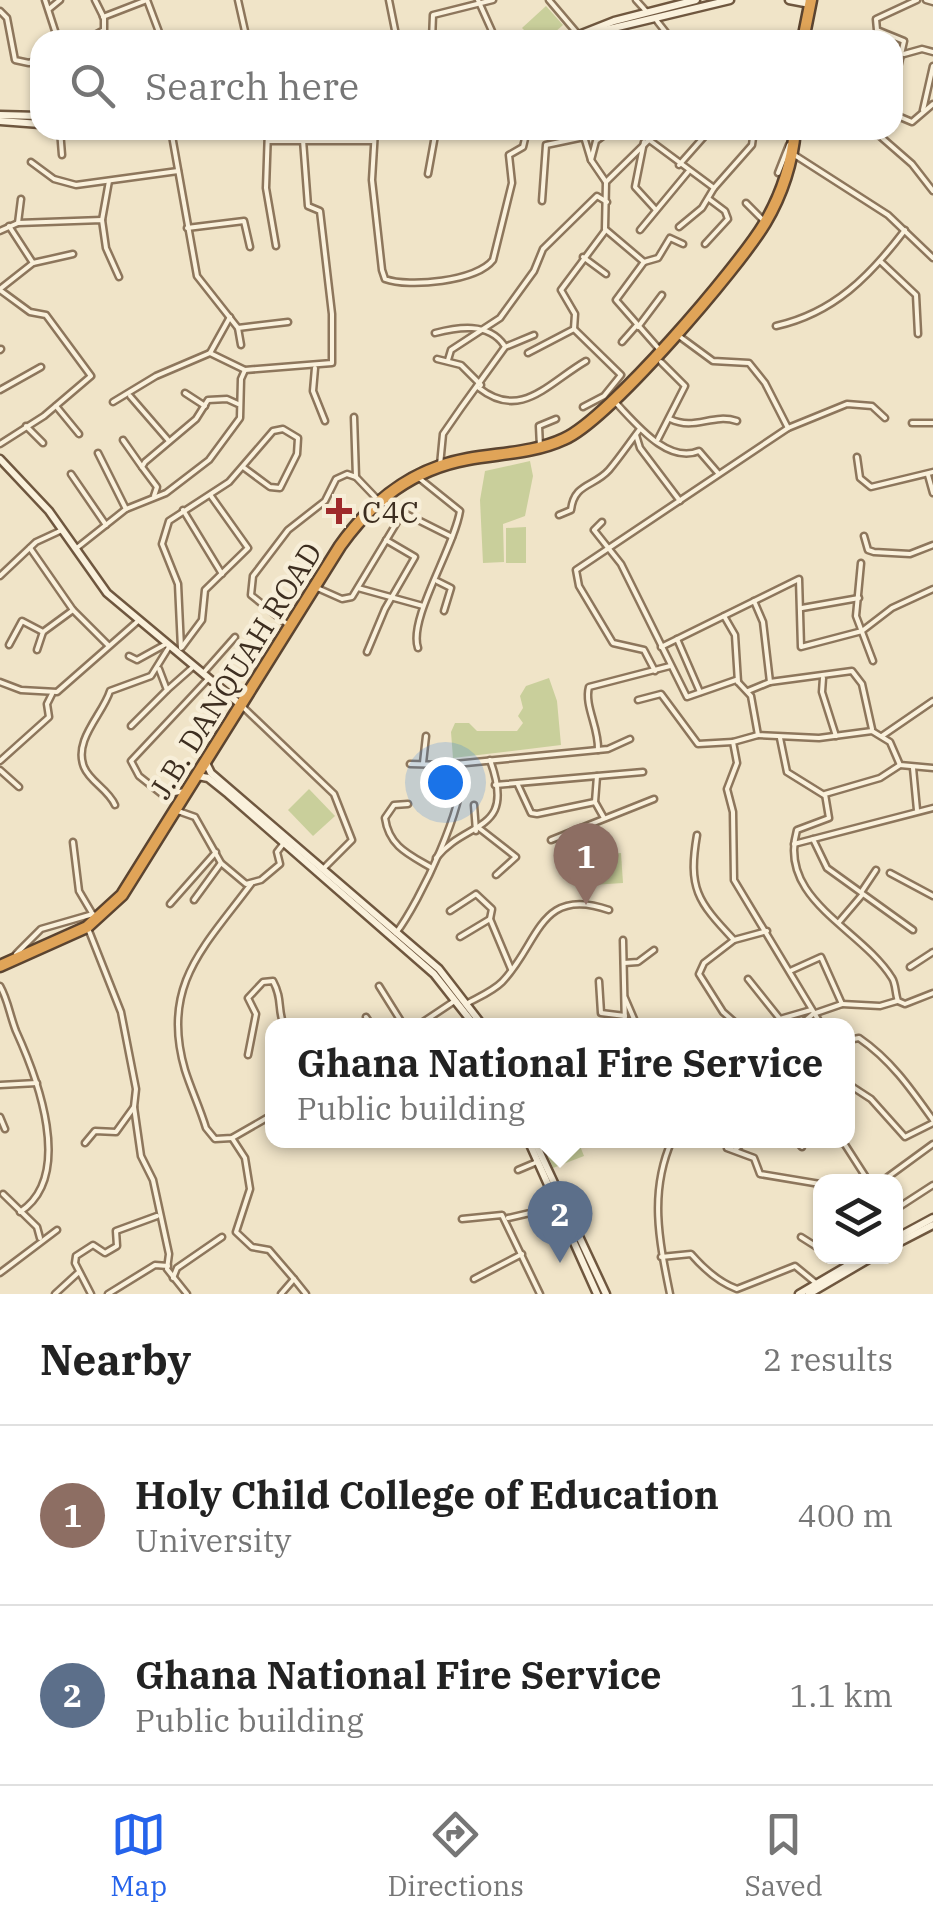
<!DOCTYPE html>
<style>
body{margin:0;font-family:"IBM Plex Serif",serif;background:#f6f6f6;color:#222}
.controls{position:absolute;right:30px;bottom:30px;display:grid;overflow:hidden;border-radius:20px;box-shadow:0 2px 8px #0004}
.controls button{width:90px;height:90px;display:grid;place-items:center;padding:0;border:0;border-bottom:2px solid #e0e0e0;background:#fff;color:#222;font:50px sans-serif}
.you{position:absolute;left:445px;top:782px;width:35px;height:35px;margin:-25px;border:8px solid #fff;border-radius:50%;background:#1a73e8;box-shadow:0 0 0 15px #1a73e833}
.badge{display:grid;place-items:center;width:65px;height:65px;border-radius:50%;background:#2563eb;color:#fff;font-size:32px;font-weight:700}
.pin{position:absolute;translate:-50% -82px;filter:drop-shadow(0 2px 5px #0008)}
.pin::after{content:'';position:absolute;top:52px;width:35px;height:30px;background:inherit;clip-path:polygon(0 0,100% 0,50% 100%)}
.popup{position:absolute;left:265px;top:1018px;width:590px;height:130px;box-sizing:border-box;display:grid;place-content:center;border-radius:20px;background:#fff;filter:drop-shadow(0 2px 8px #0005);font-size:32px;white-space:nowrap;color:#767676}
.popup b{font-size:38px;color:#222}
.popup::after{content:'';position:absolute;left:50%;top:100%;margin-left:-20px;border:20px solid transparent;border-top-color:#fff}
.list{margin:0;padding:0;list-style:none}
h2{display:flex;justify-content:space-between;align-items:center;height:130px;margin:0;padding:0 40px;font-size:42px}
h2 small{font-size:32px;font-weight:400;color:#767676}
.list li{display:grid;grid-template-columns:65px 1fr auto;gap:30px;align-items:center;box-sizing:border-box;height:180px;padding:0 40px;border-top:2px solid #e0e0e0}
.list b{display:block;font-size:38px;white-space:nowrap}
.list p{margin:0;font-size:32px;white-space:nowrap;color:#767676}
.list em{font-size:32px;font-style:normal;color:#767676}
.icon{flex:none;width:55px;height:55px;fill:none;stroke:currentColor;stroke-width:2;stroke-linecap:round;stroke-linejoin:round}
.map{position:relative;flex:none;width:933px;height:1294px;overflow:hidden}
.search{position:absolute;background:#fff;box-shadow:0 2px 8px #0004;left:30px;right:30px;top:30px;height:110px;display:flex;align-items:center;gap:25px;box-sizing:border-box;padding:0 35px;border-radius:30px;color:#767676;font-size:38px}
.sheet{height:490px;background:#fff}
nav{display:flex;justify-content:space-around;align-items:center;box-sizing:border-box;height:140px;border-top:2px solid #e0e0e0;background:#fff;font-size:28px;color:#767676}
nav a{display:grid;justify-items:center;gap:5px}
nav .on{color:#2563eb}
.map>svg:first-child{display:block}
</style>
<div class="map">
<svg width="933" height="1294" viewBox="0 0 933 1294">
<rect width="100%" height="100%" fill="#f0e4c8"/>
<g fill="#c9cf9b">
<path d="M546,6L563,25L546,40H534L522,28Z"/>
<path d="M530,461L533,476L525,516L503,524L504,562L483,563L480,500L485,471Z"/>
<path d="M526,527V563H506V528Z"/>
<path d="M549,678L557,701L561,745L453,758L451,732L455,723H469L477,731H517L523,723L518,716L523,708L520,696L526,686Z"/>
<path d="M309,789L335,816L313,836L288,810Z"/>
<path d="M621,853L623,883L577,886L576,856Z"/>
<path d="M542,1141H578L584,1156L553,1168Z"/>
</g>
<g fill="none" stroke-linecap="round" stroke-linejoin="round">
<g stroke="#8d765c" stroke-width="9">
<g id="street">
<path d="M45,0L58,40"/>
<path d="M238,0L247,40"/>
<path d="M389,0L397,40"/>
<path d="M478,0L496,40"/>
<path d="M549,0L577,33"/>
<path d="M636,0L646,11"/>
<path d="M926,0L933,2"/>
<path d="M49,9L60,0"/>
<path d="M0,11L7,18L15,60L29,63L40,59"/>
<path d="M103,17L147,0L162,40"/>
<path d="M657,21L672,40"/>
<path d="M86,40L104,30V18L95,0"/>
<path d="M432,40L433,15L493,0"/>
<path d="M904,54L922,49L933,52"/>
<path d="M893,90L904,41L877,30L876,19L917,0"/>
<path d="M923,110L933,66"/>
<path d="M893,114L912,122L933,104"/>
<path d="M60,130L62,155"/>
<path d="M171,130L197,276L238,328L288,322"/>
<path d="M268,130L266,188L276,246"/>
<path d="M375,130L372,180L382,270L385,279C409,288 477,281 493,260L512,183L509,155L523,147L527,130"/>
<path d="M582,130L591,160L606,182"/>
<path d="M873,130L912,164L933,191"/>
<path d="M648,139L714,188L752,145L754,130"/>
<path d="M269,141H372"/>
<path d="M644,142L635,187L656,210"/>
<path d="M793,154L888,215L933,258"/>
<path d="M591,160L596,141L611,130"/>
<path d="M31,162L54,179L76,185L178,171"/>
<path d="M679,165L710,130"/>
<path d="M778,173L789,145"/>
<path d="M428,174L436,130"/>
<path d="M542,201L546,145L584,137"/>
<path d="M746,203L765,222"/>
<path d="M102,220L109,181"/>
<path d="M18,223L21,199"/>
<path d="M9,226L33,263"/>
<path d="M679,227L702,208L714,188"/>
<path d="M187,228L244,221L250,247"/>
<path d="M640,230L688,172"/>
<path d="M0,231L18,223L102,220L106,248L119,277"/>
<path d="M705,244L728,219L725,211L709,199"/>
<path d="M583,257L606,274"/>
<path d="M880,261L916,295L918,334"/>
<path d="M644,262L605,229L606,182L659,130"/>
<path d="M644,262L616,300L659,349"/>
<path d="M644,262L658,258L670,238L683,244"/>
<path d="M0,289L33,263L73,254"/>
<path d="M0,290L30,312L46,315L91,376L44,416L0,444"/>
<path d="M230,317L210,353L245,370L332,363V314L320,211L308,206L303,140"/>
<path d="M776,326C834,313 870,276 905,230"/>
<path d="M638,327L662,295"/>
<path d="M238,328L241,345"/>
<path d="M574,329L621,375L604,396L583,407"/>
<path d="M435,333C458,327 488,322 504,345"/>
<path d="M679,336L713,361L749,363L765,383L788,428"/>
<path d="M622,342L637,325"/>
<path d="M0,350L1,349"/>
<path d="M528,353L574,329L575,314L561,290L605,231"/>
<path d="M437,359L461,365L481,385"/>
<path d="M448,360L451,350L500,318L534,271L543,249L597,196L607,202"/>
<path d="M315,368L313,391L325,421"/>
<path d="M479,388C521,421 548,383 586,361"/>
<path d="M0,390L41,367"/>
<path d="M185,393L205,406"/>
<path d="M130,396L169,441"/>
<path d="M113,402L156,376L210,353"/>
<path d="M616,403C637,425 668,464 699,451L718,473"/>
<path d="M56,406L79,434"/>
<path d="M354,417L356,477L378,500L452,537"/>
<path d="M670,419C695,431 712,413 737,421"/>
<path d="M912,423H933"/>
<path d="M26,426L43,443"/>
<path d="M636,435L640,448L680,501"/>
<path d="M658,439L685,386L661,362"/>
<path d="M123,440L142,467"/>
<path d="M540,447L539,426L556,419"/>
<path d="M98,453L126,509"/>
<path d="M857,457L860,478L871,487L933,472"/>
<path d="M440,465L443,434L461,408L505,347L534,335"/>
<path d="M71,474L106,525"/>
<path d="M928,475L933,493"/>
<path d="M154,496L157,487L142,467L145,462L196,419L208,400L227,399L238,404"/>
<path d="M183,510L222,574"/>
<path d="M559,515L571,510C574,483 594,487 609,470C620,457 630,442 640,429"/>
<path d="M602,522L594,530L621,564L687,697L736,680L751,696L758,735L819,738L872,731L890,742L900,765L933,768"/>
<path d="M864,536L868,550L874,552L910,554L933,545"/>
<path d="M78,547L126,509L166,493L209,460L240,418L241,379L245,370"/>
<path d="M30,548L73,610L108,645"/>
<path d="M861,563L856,616L873,661"/>
<path d="M0,576L36,542L62,530"/>
<path d="M437,581L451,588L444,611"/>
<path d="M315,587L342,599L352,597L402,514"/>
<path d="M358,588L423,606"/>
<path d="M754,601L763,622L770,682"/>
<path d="M802,608L859,598"/>
<path d="M724,616L735,635L738,682"/>
<path d="M287,624L251,595L253,576L288,530L325,501L336,479L347,474L356,477"/>
<path d="M677,639L700,692"/>
<path d="M9,645L22,621L43,632L73,610"/>
<path d="M182,647L202,620L205,590L248,548L211,496"/>
<path d="M661,647L799,579L801,647L862,631L892,608L933,589"/>
<path d="M181,648L178,584L162,544L169,521L229,482L273,431L283,429L298,438L297,454L280,488L270,487L243,467"/>
<path d="M418,648C408,619 454,548 460,511L419,478"/>
<path d="M37,650L43,632"/>
<path d="M367,652L385,609L415,557L386,540"/>
<path d="M129,656L137,660L166,644"/>
<path d="M205,671L235,637"/>
<path d="M655,671L644,650L613,643L579,586L576,570L788,428L847,404L872,406L885,418"/>
<path d="M823,678L822,692L836,736"/>
<path d="M0,682L21,690L57,692L138,621"/>
<path d="M167,690L193,667"/>
<path d="M748,691L770,682L852,671L862,684L872,729"/>
<path d="M638,700L661,694L698,744L733,742"/>
<path d="M243,707L334,794L352,840L324,868"/>
<path d="M131,726L167,690L159,669"/>
<path d="M758,735L733,742L737,763L727,789L733,812L734,880L822,1026"/>
<path d="M882,736L933,701"/>
<path d="M780,738L787,772L824,795"/>
<path d="M598,750C599,727 584,706 589,687L670,666"/>
<path d="M0,761L49,717L47,704L52,694"/>
<path d="M423,763L426,736"/>
<path d="M410,764L445,765L608,749L630,739"/>
<path d="M900,765L880,778L825,794L829,818L797,830C777,900 861,928 892,978C896,984 895,993 898,1001L905,1004L933,993"/>
<path d="M913,768L917,810"/>
<path d="M0,770L19,787"/>
<path d="M597,776L595,802L604,818"/>
<path d="M495,785L643,772"/>
<path d="M518,785L531,813L537,814L595,802"/>
<path d="M185,791L163,795L139,776L131,761L207,680"/>
<path d="M408,804L394,805L385,818C389,847 410,855 432,868"/>
<path d="M115,805C108,789 90,782 84,767C73,740 103,714 110,691L151,676L169,647"/>
<path d="M474,805L476,831"/>
<path d="M178,811L195,817L221,863L246,884L261,880L280,864L277,852L284,843"/>
<path d="M479,828L516,857L496,875"/>
<path d="M697,835C688,888 697,901 734,940L767,931"/>
<path d="M813,839L827,868L913,930"/>
<path d="M551,840L654,799"/>
<path d="M73,842L79,891L92,913"/>
<path d="M794,844L933,808"/>
<path d="M436,858C467,819 517,834 490,760"/>
<path d="M890,873L933,896"/>
<path d="M251,884C205,946 160,985 185,1070C191,1089 200,1108 206,1128L215,1139L232,1138L272,1115"/>
<path d="M862,891L876,870"/>
<path d="M194,900L221,863"/>
<path d="M170,904L216,852"/>
<path d="M450,911L476,894L492,909L490,919"/>
<path d="M839,922L862,895"/>
<path d="M396,933C419,903 469,800 461,764"/>
<path d="M460,937L490,919L511,969"/>
<path d="M623,940L625,1026"/>
<path d="M734,940L704,963L699,974L723,1012L739,1026"/>
<path d="M16,954L41,929L93,914"/>
<path d="M624,963L638,962L654,950"/>
<path d="M910,967L933,952"/>
<path d="M790,971L821,957L842,1004L813,1014L799,1026"/>
<path d="M748,979L780,1019L811,1010"/>
<path d="M599,981L601,1013L625,1016"/>
<path d="M0,986C8,1000 10,1016 16,1031C37,1077 75,1176 20,1212"/>
<path d="M379,986L404,1026"/>
<path d="M625,998L637,1026"/>
<path d="M468,1003C479,997 493,991 502,982C539,944 539,885 609,910"/>
<path d="M842,1004L880,1006L897,1001"/>
<path d="M366,1017L372,1026"/>
<path d="M417,1026L453,1002"/>
<path d="M848,1040L859,1038C891,1060 911,1089 933,1120"/>
<path d="M248,1055L256,1014L248,998L263,982L273,981C283,1000 277,1008 284,1026"/>
<path d="M848,1084L871,1099L905,1137L933,1123"/>
<path d="M0,1085L37,1083"/>
<path d="M134,1107L141,1156L153,1180L169,1254L167,1269L187,1294"/>
<path d="M0,1117L5,1129"/>
<path d="M232,1138L245,1158L250,1189L236,1232L252,1247L269,1250L294,1279"/>
<path d="M796,1140L802,1147"/>
<path d="M842,1140L869,1182"/>
<path d="M85,1143L95,1131L116,1132L134,1107L136,1089L121,1012L89,931"/>
<path d="M727,1148L754,1158L760,1174L820,1184"/>
<path d="M736,1149L745,1140"/>
<path d="M518,1170L537,1162"/>
<path d="M881,1182L933,1144"/>
<path d="M3,1194L37,1227L40,1238"/>
<path d="M896,1209L933,1185"/>
<path d="M508,1218L556,1207"/>
<path d="M462,1219L502,1215L540,1294"/>
<path d="M801,1237L820,1249"/>
<path d="M842,1256L847,1266"/>
<path d="M661,1257L691,1254C704,1269 718,1282 737,1289L795,1266L817,1284"/>
<path d="M0,1273L57,1230"/>
<path d="M173,1278L177,1268L222,1237"/>
<path d="M474,1279L522,1254"/>
<path d="M55,1294L79,1272"/>
<path d="M91,1294L75,1263L76,1256L93,1245L105,1253L117,1246L116,1231L157,1216"/>
<path d="M108,1294L155,1265L168,1266"/>
<path d="M281,1294L294,1279L306,1294"/>
<path d="M670,1294C659,1240 649,1192 672,1140"/>
</g>
</g>
<g stroke="#6f573f" stroke-width="11">
<g id="secondary">
<path d="M789,0L810,4"/>
<path d="M566,40L614,21L696,0"/>
<path d="M581,40L601,31L730,0"/>
<path d="M0,115L40,116"/>
<path d="M0,121L40,124"/>
<path d="M0,459L49,511L107,593L242,706"/>
<path d="M206,763L211,773L439,969L483,1026"/>
<path d="M198,776L208,778L228,794L434,974L475,1026"/>
<path d="M528,1140L597,1294"/>
<path d="M534,1140L606,1294"/>
<path d="M896,1238L933,1218"/>
<path d="M896,1244L933,1225"/>
<path d="M799,1294L864,1256"/>
<path d="M809,1294L874,1256"/>
</g>
</g>
<g stroke="#5b4430" stroke-width="15">
<g id="highway">
<path d="M803,40L811,0"/>
<path d="M0,966L87,927L122,895L340,546C372,501 412,469 468,459C501,453 534,453 564,439C609,419 738,268 765,223C782,194 792,164 795,130"/>
</g>
</g>
<use href="#street" stroke="#faf1dc" stroke-width="4"/>
<use href="#secondary" stroke="#faf1dc" stroke-width="6"/>
<use href="#highway" stroke="#e0a458" stroke-width="10"/>
</g>
<path fill="#9e2a2b" stroke="#f7eed8" stroke-width="4" d="M334 496h10v10h10v10h-10v10h-10v-10h-10v-10h10z"/>
<g text-anchor="middle" dominant-baseline="central" stroke-width="9" stroke-linejoin="round" paint-order="stroke">
<g font-size="30" fill="#3d2e20" stroke="#f7eed8" text-anchor="start">
<text x="362" y="511">C4C</text>
</g>
<g font-size="30" fill="#3d2e20" stroke="#f7eed8">
<text transform="translate(235 670) rotate(-58)">J.B. DANQUAH ROAD</text>
</g>
</g>
</svg>
<div class="controls">
<button><svg class="icon" aria-label="layers" viewBox="0 0 24 24"><path d="M12 4l9 5-9 5-9-5zM3 14l9 5 9-5"/></svg></button>
</div>
<div class="you"></div>
<div class="pin badge" style="left:586px;top:905px;background:#8d6e63">1</div>
<div class="pin badge" style="left:560px;top:1263px;background:#5c6f8a">2</div>
<div class="popup"><b>Ghana National Fire Service</b>Public building</div>
<div class="search"><svg class="icon" aria-label="search" viewBox="0 0 24 24"><circle cx="10" cy="10" r="6"/><path d="M15 15l6 6"/></svg>Search here</div>
</div>
<section class="sheet">
<h2>Nearby<small>2 results</small></h2>
<ul class="list">
<li><span class="badge" style="background:#8d6e63">1</span><div><b>Holy Child College of Education</b><p>University</p></div><em>400 m</em></li>
<li><span class="badge" style="background:#5c6f8a">2</span><div><b>Ghana National Fire Service</b><p>Public building</p></div><em>1.1 km</em></li>
</ul>
</section>
<nav>
<a class="on"><svg class="icon" aria-label="map" viewBox="0 0 24 24"><path d="M3 6l6-2 6 2 6-2v14l-6 2-6-2-6 2zM9 4v14M15 6v14"/></svg>Map</a>
<a><svg class="icon" aria-label="directions" viewBox="0 0 24 24"><path d="M12 3l9 9-9 9-9-9zM9 14v-3h6M13 9l2 2-2 2"/></svg>Directions</a>
<a><svg class="icon" aria-label="saved" viewBox="0 0 24 24"><path d="M7 4h10v16l-5-4-5 4z"/></svg>Saved</a>
</nav>
